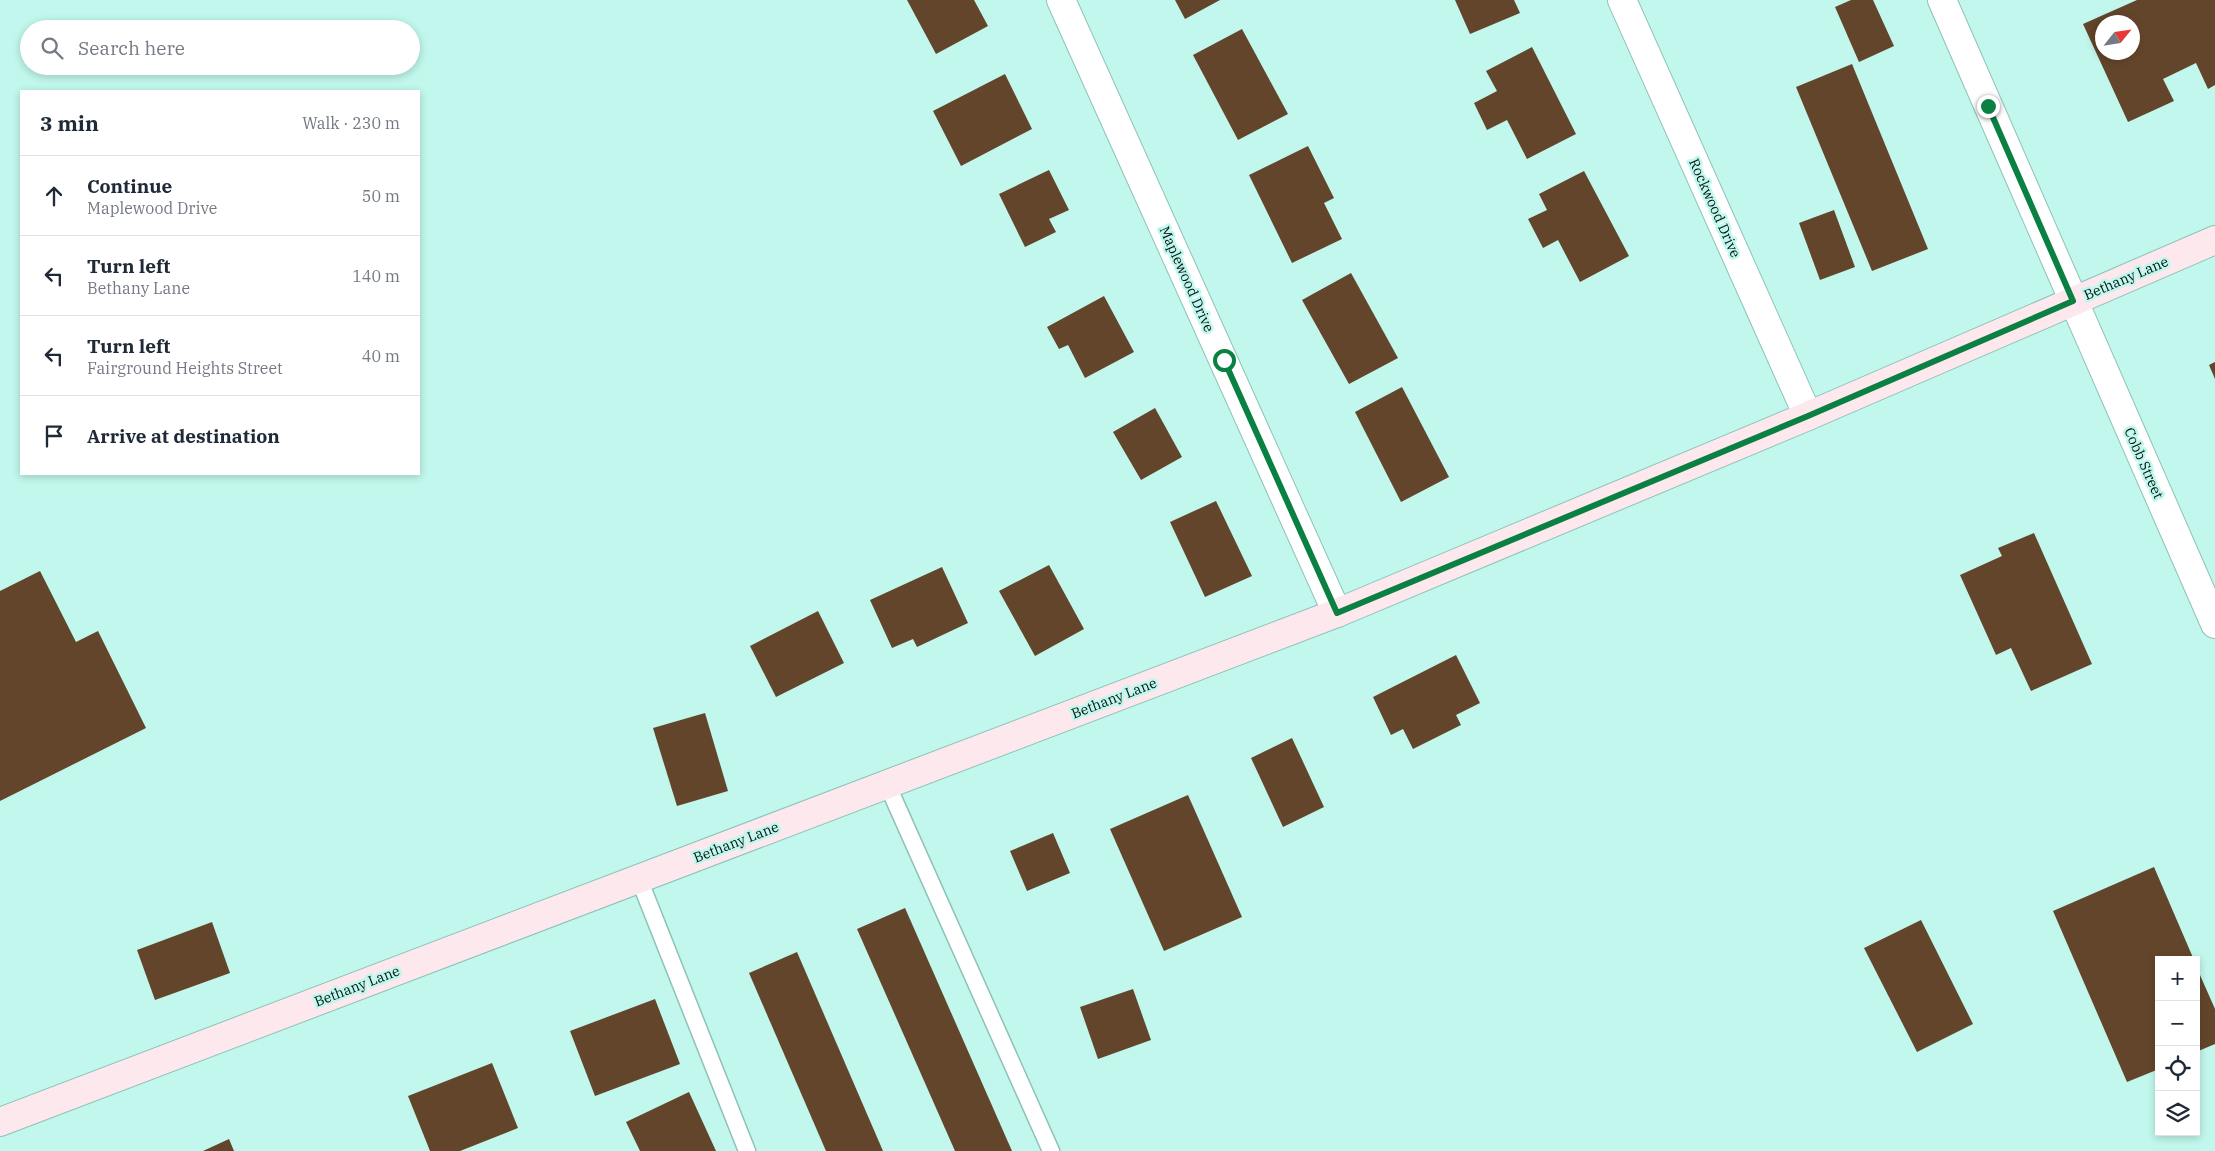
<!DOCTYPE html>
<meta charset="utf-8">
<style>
body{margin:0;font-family:"IBM Plex Serif",serif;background:#f2f2f3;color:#1f2937}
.controls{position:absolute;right:15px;bottom:15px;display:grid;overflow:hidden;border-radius:0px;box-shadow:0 2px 8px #0003}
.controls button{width:45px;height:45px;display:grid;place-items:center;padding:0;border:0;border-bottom:1px solid #e0e1e3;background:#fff;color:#1f2937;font:25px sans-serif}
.compass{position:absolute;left:2095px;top:15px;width:45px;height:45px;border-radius:50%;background:#fff;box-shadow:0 2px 8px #0003;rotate:60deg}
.stop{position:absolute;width:15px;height:15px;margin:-11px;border:4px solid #0b8043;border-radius:50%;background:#fff}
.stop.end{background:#0b8043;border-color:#fff;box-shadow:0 1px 5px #0008}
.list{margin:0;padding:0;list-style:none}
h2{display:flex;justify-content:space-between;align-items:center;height:65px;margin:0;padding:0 20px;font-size:21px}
h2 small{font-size:16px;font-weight:400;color:#747a83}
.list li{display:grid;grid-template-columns:32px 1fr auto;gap:15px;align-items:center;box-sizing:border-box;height:80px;padding:0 20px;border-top:1px solid #e0e1e3}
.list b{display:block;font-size:19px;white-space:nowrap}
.list p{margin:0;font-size:16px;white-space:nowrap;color:#747a83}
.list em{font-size:16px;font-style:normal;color:#747a83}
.icon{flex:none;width:28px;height:28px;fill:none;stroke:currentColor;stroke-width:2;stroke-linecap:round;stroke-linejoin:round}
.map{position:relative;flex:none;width:2215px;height:1151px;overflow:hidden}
.search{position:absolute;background:#fff;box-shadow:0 2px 8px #0003;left:20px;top:20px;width:400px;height:55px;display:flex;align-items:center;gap:12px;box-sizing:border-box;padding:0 18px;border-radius:28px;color:#747a83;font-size:19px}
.panel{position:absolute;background:#fff;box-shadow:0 2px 8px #0003;left:20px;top:90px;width:400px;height:385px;border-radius:0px}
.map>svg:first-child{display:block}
</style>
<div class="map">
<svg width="2215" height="1151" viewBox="0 0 2215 1151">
<rect width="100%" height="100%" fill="#c1f7ec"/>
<g fill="#63452b" fill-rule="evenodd">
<path d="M907,0H974L988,26L936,54Z"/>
<path d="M1175,0H1220L1185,19Z"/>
<path d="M1455,0H1514L1520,13L1470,34Z"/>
<path d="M1851,0H1873L1894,46L1859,62L1835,7Z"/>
<path d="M2137,0H2215V85L2208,89L2196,63L2163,79L2174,101L2128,122L2083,24ZM2102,22H2132V52H2102Z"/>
<path d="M1242,29L1288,114L1238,140L1193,55Z"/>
<path d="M1532,47L1576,134L1527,159L1507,120L1487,130L1474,103L1497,91L1486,71Z"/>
<path d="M1852,64L1928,249L1872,271L1796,87Z"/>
<path d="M1005,74L1032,129L961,166L933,111Z"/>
<path d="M1308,146L1334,198L1324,203L1342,239L1292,263L1249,175Z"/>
<path d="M1049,170L1069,210L1049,219L1056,232L1025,247L999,194Z"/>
<path d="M1584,171L1629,256L1580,282L1558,240L1543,248L1528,219L1547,210L1539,194Z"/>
<path d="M1834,210L1855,267L1820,280L1799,223Z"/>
<path d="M1351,273L1398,358L1349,384L1302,300Z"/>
<path d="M1104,296L1134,352L1085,378L1068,345L1059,349L1047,327Z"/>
<path d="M2215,362V379L2209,365Z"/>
<path d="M1402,387L1449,477L1401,502L1355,412Z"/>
<path d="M1155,408L1182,457L1141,480L1113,432Z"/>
<path d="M1216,501L1252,576L1205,597L1170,522Z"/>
<path d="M2034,533L2092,664L2031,691L2011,648L1996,655L1960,575L2002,556L1998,548Z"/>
<path d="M1049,565L1084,629L1035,656L999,591Z"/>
<path d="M942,567L968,623L917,647L913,639L892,648L870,600Z"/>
<path d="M40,571L76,642L98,631L146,728L0,801V591Z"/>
<path d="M818,611L844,663L776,697L750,646Z"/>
<path d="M1456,655L1480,703L1456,715L1461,725L1413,749L1403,729L1391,735L1373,697Z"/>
<path d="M705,713L728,791L677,806L653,728Z"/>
<path d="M1292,738L1324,807L1283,827L1251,758Z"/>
<path d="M1188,795L1242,917L1164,951L1110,829Z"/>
<path d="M1053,833L1070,873L1027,891L1010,851Z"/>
<path d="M2154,867L2194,960H2159V1069L2127,1082L2053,911Z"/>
<path d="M905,908L1012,1151H955L857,929Z"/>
<path d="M1921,920L1973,1024L1917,1052L1864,948Z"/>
<path d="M212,922L230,973L155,1000L137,950Z"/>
<path d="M797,952L883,1151H826L749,973Z"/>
<path d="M2196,966L2215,1009V1044L2196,1052Z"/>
<path d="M1133,989L1151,1040L1098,1059L1080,1007Z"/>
<path d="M655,999L680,1064L595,1096L570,1031Z"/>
<path d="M492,1063L518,1128L460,1151H430L408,1096Z"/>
<path d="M689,1092L716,1151H640L626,1122Z"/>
<path d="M229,1139L234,1151H203Z"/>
</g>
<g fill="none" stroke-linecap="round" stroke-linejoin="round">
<g stroke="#8ec2b8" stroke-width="19">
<g id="lane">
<path d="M887,784L1051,1151"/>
<path d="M639,879L747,1151"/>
</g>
</g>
<g stroke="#8ec2b8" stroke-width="30">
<g id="street">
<path d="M1061,0L1337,613"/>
<path d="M1622,0L1808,416"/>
<path d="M1942,0L2215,624"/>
</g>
</g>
<g stroke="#8ec2b8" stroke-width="30">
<path id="secondary" d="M0,1122L1337,613L1808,416L2215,240"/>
</g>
<use href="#lane" stroke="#fff" stroke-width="16"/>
<use href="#street" stroke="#fff" stroke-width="28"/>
<use href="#secondary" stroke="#fce8ed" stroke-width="28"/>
</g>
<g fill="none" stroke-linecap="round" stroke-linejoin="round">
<path stroke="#0b8043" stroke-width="6" d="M1224,360L1337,613L1808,416L2073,301L1988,106"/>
</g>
<g text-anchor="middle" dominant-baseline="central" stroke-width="5" stroke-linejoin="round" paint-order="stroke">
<g font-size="14" fill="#021613" stroke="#c1f7ec">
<text transform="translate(1715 208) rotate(66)">Rockwood Drive</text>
<text transform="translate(2126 278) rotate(-23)">Bethany Lane</text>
<text transform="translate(1187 279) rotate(66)">Maplewood Drive</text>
<text transform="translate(2144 463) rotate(66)">Cobb Street</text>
<text transform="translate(1114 698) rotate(-21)">Bethany Lane</text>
<text transform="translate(736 842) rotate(-21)">Bethany Lane</text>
<text transform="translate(357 986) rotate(-21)">Bethany Lane</text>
</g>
</g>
</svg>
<div class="controls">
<button>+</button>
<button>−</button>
<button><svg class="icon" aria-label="locate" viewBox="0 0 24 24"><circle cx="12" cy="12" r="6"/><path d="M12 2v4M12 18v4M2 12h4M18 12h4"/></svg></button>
<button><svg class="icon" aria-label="layers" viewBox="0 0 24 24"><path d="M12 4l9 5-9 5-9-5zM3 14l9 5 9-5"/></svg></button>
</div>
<svg class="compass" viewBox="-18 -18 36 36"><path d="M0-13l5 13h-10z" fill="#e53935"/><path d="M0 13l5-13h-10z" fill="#747a83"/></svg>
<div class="stop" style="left:1224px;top:360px"></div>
<div class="stop end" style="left:1988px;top:106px"></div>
<div class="search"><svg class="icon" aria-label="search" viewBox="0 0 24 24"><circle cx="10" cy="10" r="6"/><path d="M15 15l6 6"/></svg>Search here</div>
<section class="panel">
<h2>3 min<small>Walk · 230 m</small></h2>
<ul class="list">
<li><svg class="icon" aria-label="ahead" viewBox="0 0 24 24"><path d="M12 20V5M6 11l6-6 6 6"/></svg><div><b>Continue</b><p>Maplewood Drive</p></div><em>50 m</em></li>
<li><svg class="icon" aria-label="left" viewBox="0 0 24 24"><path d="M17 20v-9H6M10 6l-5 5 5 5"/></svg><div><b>Turn left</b><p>Bethany Lane</p></div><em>140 m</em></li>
<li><svg class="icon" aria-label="left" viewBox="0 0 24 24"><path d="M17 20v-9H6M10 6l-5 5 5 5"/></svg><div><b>Turn left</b><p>Fairground Heights Street</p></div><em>40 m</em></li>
<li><svg class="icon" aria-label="arrive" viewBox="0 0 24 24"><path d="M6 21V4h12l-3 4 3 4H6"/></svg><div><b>Arrive at destination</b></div></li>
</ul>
</section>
</div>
